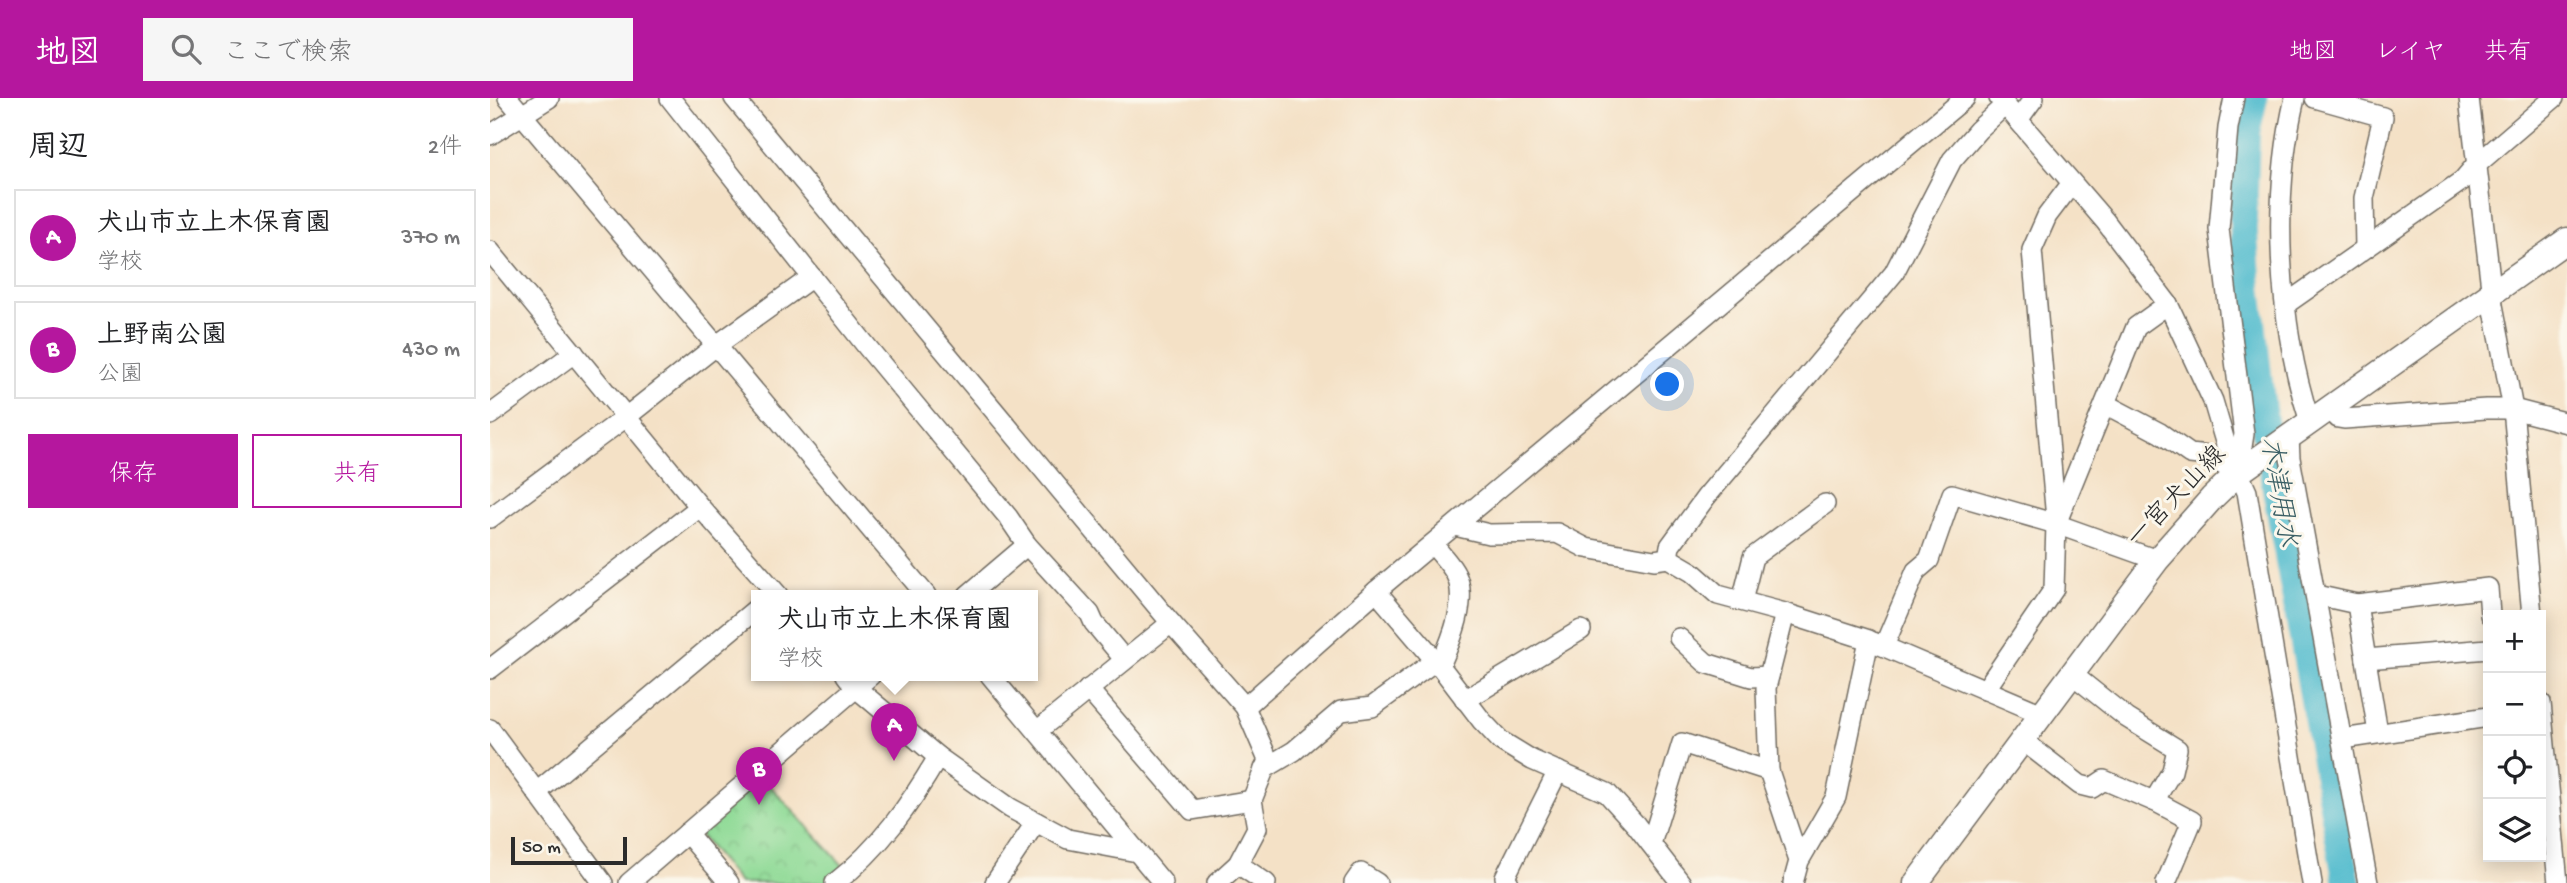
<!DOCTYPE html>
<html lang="ja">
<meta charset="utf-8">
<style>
body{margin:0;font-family:"Gochi Hand","Klee One",sans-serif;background:#f6f6f6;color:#202124}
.controls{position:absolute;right:21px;bottom:21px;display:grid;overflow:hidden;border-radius:0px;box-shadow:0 4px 18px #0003}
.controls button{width:63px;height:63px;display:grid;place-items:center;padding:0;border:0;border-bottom:2px solid #e0e0e0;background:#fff;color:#202124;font:35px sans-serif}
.scale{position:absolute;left:21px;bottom:18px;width:116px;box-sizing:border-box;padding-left:7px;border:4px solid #2b2b2b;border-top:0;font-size:19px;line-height:24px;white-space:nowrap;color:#2b2b2b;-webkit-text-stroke:5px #fbf7ec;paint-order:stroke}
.you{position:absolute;left:1178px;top:287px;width:24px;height:24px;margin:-18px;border:5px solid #fff;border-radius:50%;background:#1a73e8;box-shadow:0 0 0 10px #1a73e833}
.badge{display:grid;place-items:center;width:46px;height:46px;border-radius:50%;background:#b5179e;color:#fff;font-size:23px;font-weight:700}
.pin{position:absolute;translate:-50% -58px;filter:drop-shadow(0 2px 4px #0008)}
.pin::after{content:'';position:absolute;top:37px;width:24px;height:21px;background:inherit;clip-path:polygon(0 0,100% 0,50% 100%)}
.popup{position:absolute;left:261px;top:492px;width:287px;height:91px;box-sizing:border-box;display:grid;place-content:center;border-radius:0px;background:#fff;filter:drop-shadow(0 2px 5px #0005);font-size:23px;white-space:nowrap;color:#757577}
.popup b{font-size:26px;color:#202124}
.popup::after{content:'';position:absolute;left:50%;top:100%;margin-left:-14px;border:14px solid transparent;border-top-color:#fff}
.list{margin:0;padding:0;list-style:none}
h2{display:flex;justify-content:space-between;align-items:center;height:91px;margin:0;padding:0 28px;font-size:30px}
h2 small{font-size:23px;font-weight:400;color:#757577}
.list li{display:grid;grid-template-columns:46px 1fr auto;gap:21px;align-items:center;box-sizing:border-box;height:98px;margin:0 14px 14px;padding:0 14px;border:2px solid #e0e0e0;border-radius:0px}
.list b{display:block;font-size:26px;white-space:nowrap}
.list p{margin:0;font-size:23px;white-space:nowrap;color:#757577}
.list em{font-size:23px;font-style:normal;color:#757577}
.actions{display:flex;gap:14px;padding:21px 28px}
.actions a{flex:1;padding:16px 0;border:2px solid #b5179e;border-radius:0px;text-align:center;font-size:24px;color:#b5179e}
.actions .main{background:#b5179e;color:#fff}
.icon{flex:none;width:38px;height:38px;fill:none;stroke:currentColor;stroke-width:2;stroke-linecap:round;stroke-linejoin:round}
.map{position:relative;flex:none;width:2077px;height:785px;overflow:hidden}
header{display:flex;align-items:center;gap:42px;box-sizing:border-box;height:98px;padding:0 35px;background:#b5179e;color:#fff}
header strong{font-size:33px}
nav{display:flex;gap:38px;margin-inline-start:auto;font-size:24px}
.search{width:490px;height:63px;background:#f6f6f6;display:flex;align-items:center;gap:18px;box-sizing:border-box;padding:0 24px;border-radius:0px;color:#757577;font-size:26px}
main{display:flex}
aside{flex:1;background:#fff}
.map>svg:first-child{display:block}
</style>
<header>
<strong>地図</strong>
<div class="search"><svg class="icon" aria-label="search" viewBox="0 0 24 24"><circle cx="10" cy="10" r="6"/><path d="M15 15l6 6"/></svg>ここで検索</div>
<nav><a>地図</a><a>レイヤ</a><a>共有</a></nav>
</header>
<main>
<aside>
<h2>周辺<small>2件</small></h2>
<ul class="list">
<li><span class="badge">A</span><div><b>犬山市立上木保育園</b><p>学校</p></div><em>370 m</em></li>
<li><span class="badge">B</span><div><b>上野南公園</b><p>公園</p></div><em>430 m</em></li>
</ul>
<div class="actions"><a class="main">保存</a><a>共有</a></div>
</aside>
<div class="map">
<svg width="2077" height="785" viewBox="0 0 2077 785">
<defs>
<pattern id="park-crowns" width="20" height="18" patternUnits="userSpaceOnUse" patternTransform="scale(1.75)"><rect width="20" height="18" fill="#8fda96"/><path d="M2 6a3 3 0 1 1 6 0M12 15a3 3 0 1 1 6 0" fill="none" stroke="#7cbb81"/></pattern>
</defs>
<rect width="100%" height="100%" fill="#fbf7ec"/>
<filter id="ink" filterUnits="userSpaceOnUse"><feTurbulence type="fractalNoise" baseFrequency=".0143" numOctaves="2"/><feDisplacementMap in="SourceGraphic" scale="14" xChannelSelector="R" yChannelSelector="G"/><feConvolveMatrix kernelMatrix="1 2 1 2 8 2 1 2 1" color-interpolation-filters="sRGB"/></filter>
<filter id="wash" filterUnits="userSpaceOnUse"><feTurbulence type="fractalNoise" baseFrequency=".00686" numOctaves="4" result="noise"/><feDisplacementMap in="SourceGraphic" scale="28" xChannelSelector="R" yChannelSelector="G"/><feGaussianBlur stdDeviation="1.57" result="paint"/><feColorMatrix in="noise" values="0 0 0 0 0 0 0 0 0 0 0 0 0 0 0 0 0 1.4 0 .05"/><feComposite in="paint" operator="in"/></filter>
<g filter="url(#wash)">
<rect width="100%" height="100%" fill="#f4e1c6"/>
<path fill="url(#park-crowns)" stroke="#5d8260" stroke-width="2" d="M271,678L358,773L338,785H249L209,736Z"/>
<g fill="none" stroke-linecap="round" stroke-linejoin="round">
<path stroke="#52bcce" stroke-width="28" d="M1764,0L1756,34L1753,121L1757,180L1772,312L1857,785"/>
</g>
</g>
<g filter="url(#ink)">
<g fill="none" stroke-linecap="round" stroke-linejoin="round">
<g stroke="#716b61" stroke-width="22">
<g id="minor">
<path d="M18,0L436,497"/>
<path d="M180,0L378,250L518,419L537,447L600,516L604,525L634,561"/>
<path d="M244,0L681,525L755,609L778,662L762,702L767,730L748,766L727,785"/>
<path d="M1509,0L1615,123L1678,206L1723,303L1736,347L1757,394L1822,785"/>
<path d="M1744,0L1738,30L1729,131L1754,336L1748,374"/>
<path d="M1805,0C1781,101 1788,225 1820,324"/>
<path d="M1825,0L1893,19L1874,100L1875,150"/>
<path d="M1979,0L2003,207L2023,311L2042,517"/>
<path d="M1528,22L1544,0"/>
<path d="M0,37L59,0"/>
<path d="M0,153L210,409L288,497"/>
<path d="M1796,206L1973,82L1985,68L2064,0"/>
<path d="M1615,306L1670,335L1700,356L1718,358L1747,375"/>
<path d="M1840,309L1848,320L1854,321L1996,311H2023L2077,325"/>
<path d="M0,317L84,255"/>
<path d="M1799,339L1800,360L1878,785"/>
<path d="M0,420L136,319L227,247L322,179"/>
<path d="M1566,421L1542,152L1557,118L1582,85"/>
<path d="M965,428L999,436L1067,435L1096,450L1164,462L1178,460L1202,474L1228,497L1295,515"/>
<path d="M943,446C950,456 961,466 966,477C979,503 960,545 950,568"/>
<path d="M1178,460L1180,448L1216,399L1404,175L1462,62L1488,32L1515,7"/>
<path d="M886,493L950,568L992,623L1011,643L1042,662L1117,695L1146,727L1191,785"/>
<path d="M478,497L537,447"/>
<path d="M1826,497L1867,506L1888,635"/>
<path d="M1252,503L1263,459L1335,406"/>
<path d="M1867,506L1998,490L2000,517"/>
<path d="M1189,540L1216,565L1261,579L1279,578"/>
<path d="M1383,544L1552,616"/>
<path d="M1394,548L1426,473L1439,462L1462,396L1566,426L1667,462"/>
<path d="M1876,561L1998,551"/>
<path d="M0,571L210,409"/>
<path d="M1582,576L1637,620L1687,651L1682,673L1664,703"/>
<path d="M356,577L366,590L448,659L520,710L578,741L647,754"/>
<path d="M500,577L673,785"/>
<path d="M598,591L702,712L762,702"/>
<path d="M1495,592L1564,491L1566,426L1646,229L1678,206"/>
<path d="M975,602L1091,532"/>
<path d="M2051,605L2068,785"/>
<path d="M755,609L886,493L1475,0"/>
<path d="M0,631L113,785"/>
<path d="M547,633L681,525"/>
<path d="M1853,641L1998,619"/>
<path d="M1532,642L1590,687L1602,690L1614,682L1668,705L1702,723L1676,785"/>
<path d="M774,671L804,653L851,613L882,609L945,563"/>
<path d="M47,694L266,511"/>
<path d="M197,735L239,785"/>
<path d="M1161,746L1192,645L1279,673"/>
<path d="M748,766L776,785"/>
<path d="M139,785L381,577"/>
<path d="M345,785C389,751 420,707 448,659"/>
<path d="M505,785L546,724"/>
<path d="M864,785L871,775L887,785"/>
<path d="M1019,785L1015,779L1068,673"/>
<path d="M1303,785L1309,763L1346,699L1379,542L1295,515L1276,590L1279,673L1309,763"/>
</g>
</g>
<g stroke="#716b61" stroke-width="27">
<path id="major" d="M1426,785L1667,462L1722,400L1748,375L2077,142"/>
</g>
<use href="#minor" stroke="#fff" stroke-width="19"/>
<use href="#major" stroke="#fff" stroke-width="24"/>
</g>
</g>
<g text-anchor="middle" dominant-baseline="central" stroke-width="6" stroke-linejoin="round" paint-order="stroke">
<g font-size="26" fill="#2b2b2b" stroke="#fbf7ec">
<text transform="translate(1688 400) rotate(-46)">一宮犬山線</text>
</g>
<g font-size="28" font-style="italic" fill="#395e64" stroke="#fbf7ec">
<text transform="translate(1787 394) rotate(80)">木津用水</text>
</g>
</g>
</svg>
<div class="controls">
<button>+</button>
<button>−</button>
<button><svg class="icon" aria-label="locate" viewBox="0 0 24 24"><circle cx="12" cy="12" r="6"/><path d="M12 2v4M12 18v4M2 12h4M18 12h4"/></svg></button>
<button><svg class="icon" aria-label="layers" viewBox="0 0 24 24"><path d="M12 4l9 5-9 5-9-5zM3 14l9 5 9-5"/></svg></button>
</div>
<div class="scale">50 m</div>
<div class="you"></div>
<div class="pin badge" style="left:404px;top:663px">A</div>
<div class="popup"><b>犬山市立上木保育園</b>学校</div>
<div class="pin badge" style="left:269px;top:707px">B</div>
</div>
</main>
